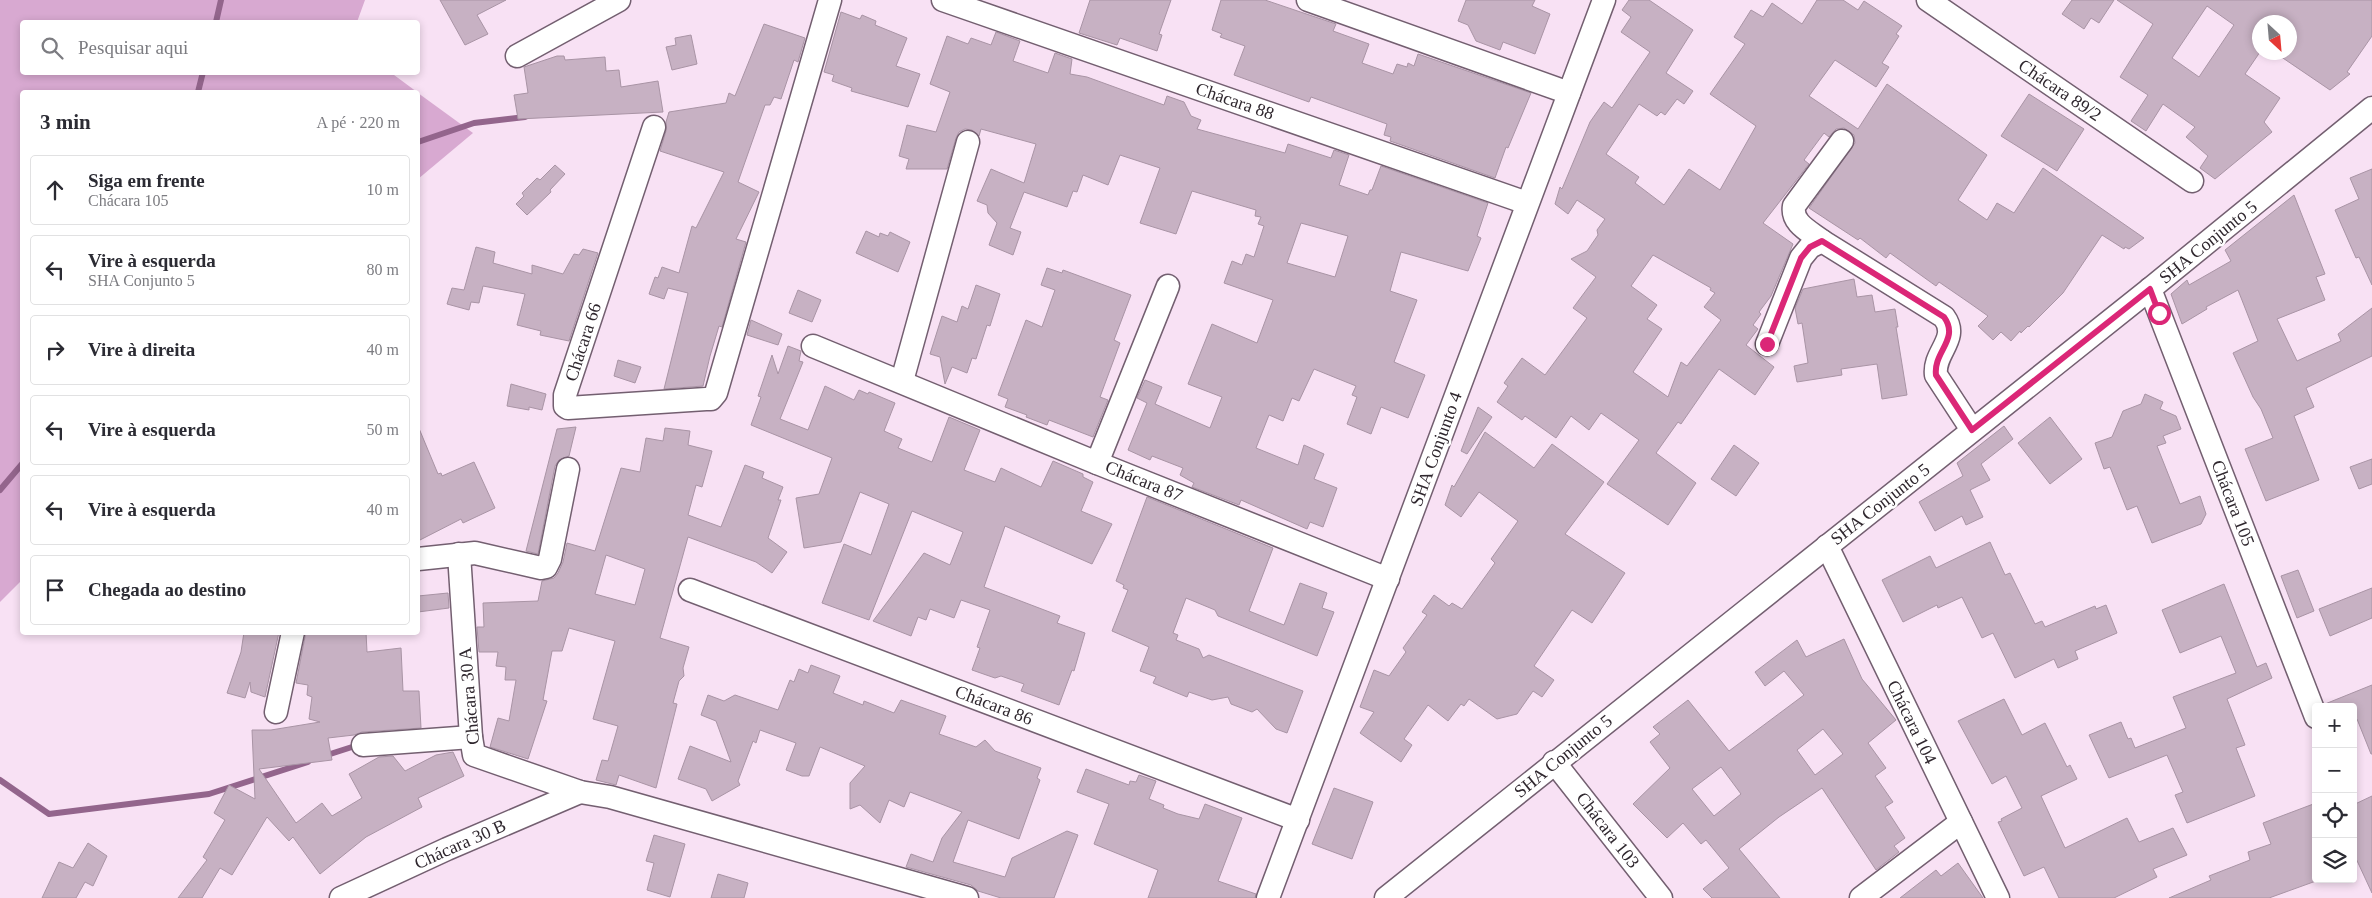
<!DOCTYPE html>
<html lang="pt">
<meta charset="utf-8">
<style>
body{margin:0;font-family:Georgia,serif;background:#f7f7f7;color:#2b2b33}
.controls{position:absolute;right:15px;bottom:15px;display:grid;overflow:hidden;border-radius:5px;box-shadow:0 2px 8px #0003}
.controls button{width:45px;height:45px;display:grid;place-items:center;padding:0;border:0;border-bottom:1px solid #e1e1e2;background:#fff;color:#2b2b33;font:25px sans-serif}
.compass{position:absolute;left:2252px;top:15px;width:45px;height:45px;border-radius:50%;background:#fff;box-shadow:0 2px 8px #0003;rotate:154deg}
.stop{position:absolute;width:15px;height:15px;margin:-11px;border:4px solid #db2777;border-radius:50%;background:#fff}
.stop.end{background:#db2777;border-color:#fff;box-shadow:0 1px 5px #0008}
.list{margin:0;padding:0;list-style:none}
h2{display:flex;justify-content:space-between;align-items:center;height:65px;margin:0;padding:0 20px;font-size:21px}
h2 small{font-size:16px;font-weight:400;color:#7c7c81}
.list li{display:grid;grid-template-columns:32px 1fr auto;gap:15px;align-items:center;box-sizing:border-box;height:70px;margin:0 10px 10px;padding:0 10px;border:1px solid #e1e1e2;border-radius:5px}
.list b{display:block;font-size:19px;white-space:nowrap}
.list p{margin:0;font-size:16px;white-space:nowrap;color:#7c7c81}
.list em{font-size:16px;font-style:normal;color:#7c7c81}
.icon{flex:none;width:28px;height:28px;fill:none;stroke:currentColor;stroke-width:2;stroke-linecap:round;stroke-linejoin:round}
.map{position:relative;flex:none;width:2372px;height:898px;overflow:hidden}
.search{position:absolute;background:#fff;box-shadow:0 2px 8px #0003;left:20px;top:20px;width:400px;height:55px;display:flex;align-items:center;gap:12px;box-sizing:border-box;padding:0 18px;border-radius:5px;color:#7c7c81;font-size:19px}
.panel{position:absolute;background:#fff;box-shadow:0 2px 8px #0003;left:20px;top:90px;width:400px;height:545px;border-radius:5px}
.map>svg:first-child{display:block}
</style>
<div class="map">
<svg width="2372" height="898" viewBox="0 0 2372 898">
<rect width="100%" height="100%" fill="#f8e1f4"/>
<g fill="#d8a9d1">
<path d="M0,0H365L357,22H22V72H390L417,92H22V580L0,602Z"/>
<path d="M418,93L473,133L418,179Z"/>
</g>
<g fill="none" stroke-linecap="round" stroke-linejoin="round">
<g stroke="#93658c" stroke-width="6">
<path d="M216,22L221,0"/>
<path d="M198,92L203,72"/>
<path d="M418,142L474,123L525,117"/>
<path d="M0,490L22,464"/>
<path d="M324,756L352,747"/>
<path d="M0,780L49,814L209,794L308,762"/>
</g>
</g>
<g fill="#c7b1c3" stroke="#a994a5" fill-rule="evenodd">
<path d="M440,0H506L477,15L488,34L465,45Z"/>
<path d="M1090,0H1171L1159,34L1162,35L1157,51L1120,38L1117,45L1079,33Z"/>
<path d="M1221,0H1265L1336,24L1333,31L1369,44L1362,63L1393,74L1397,64L1407,67L1408,63L1414,66L1418,54L1531,93L1508,148L1506,147L1495,178L1390,141L1391,137L1384,135L1387,124L1311,97L1309,102L1234,75L1245,46L1220,37L1222,34L1212,30Z"/>
<path d="M1466,0H1535L1532,6L1550,14L1535,54L1503,42L1500,50L1476,41L1468,25L1458,21Z"/>
<path d="M1629,0H1649L1693,30L1666,73L1693,91L1684,104L1677,99L1665,115L1661,112L1657,116L1639,104L1606,154L1639,177L1635,183L1664,205L1689,169L1720,190L1756,126L1710,94L1745,44L1734,37L1751,10L1763,17L1772,3L1802,24L1817,0H1843L1858,10L1864,1L1902,26L1896,34L1899,36L1882,63L1889,67L1876,87L1835,60L1809,96L1858,129L1887,84L1987,155L1958,200L1987,220L1997,203L2014,213L2043,168L2144,238L2129,249L2125,247L2124,249L2102,235L2063,293L2029,327L2028,326L2021,333L2020,331L2011,341L2001,332L1993,340L1978,326L1988,316L1971,304L1939,282L1936,286L1890,253L1886,258L1860,238L1858,240L1809,208L1855,143L1854,135L1844,128L1836,129L1829,137L1824,133L1804,160L1809,164L1763,223L1793,244L1771,296L1759,312L1761,314L1753,325L1758,329L1746,345L1774,367L1755,395L1719,369L1681,424L1678,422L1656,453L1696,483L1668,525L1607,484L1639,440L1601,413L1589,430L1571,416L1556,438L1525,416L1522,420L1497,402L1508,386L1504,383L1522,358L1545,375L1587,318L1573,308L1596,277L1571,259L1587,251L1598,235L1597,230L1605,219L1577,200L1568,214L1555,204L1560,187L1562,189L1590,122L1604,102L1612,108L1650,52L1621,32L1631,17L1622,10ZM1653,255L1711,288L1710,290L1715,293L1704,307L1721,320L1687,366L1681,362L1668,397L1633,372L1662,329L1647,319L1657,305L1631,286Z"/>
<path d="M2072,0H2114L2099,23L2091,18L2084,29L2062,14Z"/>
<path d="M2117,0H2372V36L2347,72L2350,74L2330,90L2274,52H2290V22H2260V52L2245,74L2280,98L2264,122L2272,132L2215,179L2200,168L2208,156L2186,137L2195,127L2163,104L2146,131L2131,121L2148,95L2120,77L2153,24ZM2207,6L2234,25L2199,77L2172,58Z"/>
<path d="M841,12L860,19L862,15L876,21L875,25L907,38L896,66L920,74L908,107L851,91L852,88L832,81L834,75L824,72Z"/>
<path d="M764,24L805,38L798,62L794,60L781,99L774,97L770,105H765L738,182L759,192L736,239L746,242L722,327L719,326L710,356L703,386L664,389L688,293L668,288L664,299L649,294L655,277L658,278L662,267L679,273L692,226L696,228L724,172L660,151L666,131V122L669,112L726,103L729,93L735,96Z"/>
<path d="M996,32L1020,41L1013,61L1048,73L1055,53L1072,59L1070,74L1087,77L1164,105L1167,96L1184,102L1191,116L1201,120L1197,129L1285,153L1288,144L1331,158L1334,150L1349,155L1339,185L1368,195L1370,190H1372L1381,166L1488,203L1477,236L1481,238L1468,271L1401,252L1390,291L1417,300L1394,362L1425,375L1408,418L1381,407L1371,434L1347,424L1357,397L1352,395L1356,386L1314,369L1299,401L1292,398L1283,421L1269,415L1256,448L1298,465L1304,445L1324,454L1314,479L1337,488L1323,527L1310,522L1307,529L1241,500L1239,505L1192,487L1194,483L1180,475L1183,468L1152,456L1150,460L1128,450L1147,403L1137,398L1145,380L1162,387L1155,404L1210,428L1222,397L1188,384L1212,324L1257,343L1273,300L1224,283L1232,261L1242,265L1246,254L1254,257L1264,226L1258,224L1261,217L1255,216L1256,210L1192,191L1176,234L1140,223L1160,168L1120,155L1108,185L1083,175L1077,192L1073,191L1067,207L1024,192L1010,228L1021,232L1013,255L989,245L997,223L988,213L987,205L977,201L991,169L1024,183L1036,144L981,129L979,136L972,130L965,129L959,132L956,138L947,169H906L909,159L899,156L907,125L936,132L950,92L930,84L947,36L968,44L971,38L991,45ZM1301,223L1348,236L1335,277L1287,263Z"/>
<path d="M691,35L697,64L672,70L666,47L676,45L675,38Z"/>
<path d="M557,56H564L565,60L605,57L606,71L619,70L621,87L658,81L663,112L518,119L514,95L528,93L524,67Z"/>
<path d="M2029,94L2084,129L2057,171L2001,136Z"/>
<path d="M555,165L565,174L550,190L551,192L527,215L516,204L524,196L522,193L537,178L540,180Z"/>
<path d="M2372,169V285L2359,257L2356,258L2335,210L2359,199L2350,178Z"/>
<path d="M2294,195L2325,274L2316,277L2325,300L2277,319L2297,361L2341,341L2338,334L2372,308V356L2306,388L2314,407L2294,416L2319,480L2266,501L2245,449L2273,438L2261,409L2253,397L2233,353L2258,341L2238,290L2206,307L2207,309L2182,324L2171,294L2187,280L2189,285L2231,261L2225,250Z"/>
<path d="M866,231L879,237L880,233L888,236L890,232L910,242L898,272L856,253Z"/>
<path d="M476,247L495,252L493,263L532,274V265L563,274L574,254L579,255L583,249L598,253L569,341L540,335L541,331L517,325L525,294L483,286L479,303L471,302L469,310L447,304L452,288L464,290Z"/>
<path d="M1047,268L1062,273L1063,270L1131,295L1114,340L1120,343L1100,397L1108,400L1093,437L1049,420L1047,425L1026,417L1027,415L1005,407L1008,399L998,395L1026,320L1042,327L1055,290L1041,285Z"/>
<path d="M1854,279L1857,297L1872,295L1875,312L1895,309L1898,327H1896L1907,395L1882,399L1877,364L1841,369L1842,375L1797,382L1794,366L1808,363L1802,323L1798,324L1795,308L1803,289Z"/>
<path d="M976,285L1000,294L990,326L987,325L976,359L972,358L967,373L952,367L945,384L940,357L930,354L942,316L957,322L962,306L968,309Z"/>
<path d="M798,290L821,300L812,322L789,313Z"/>
<path d="M751,320L782,334L778,345L747,335Z"/>
<path d="M788,346L801,351L799,361L803,362L780,419L808,430L825,386L854,400L859,390L868,394L869,392L895,403L884,431L902,439L898,448L932,462L949,417L980,430L964,470L995,482L1001,468L1041,487L1053,461L1083,474V477L1093,482L1081,511L1112,524L1092,564L1005,526L984,587L1060,616L1057,623L1085,633L1074,671L1072,670L1059,705L1021,691L1024,684L1001,676L995,678L972,670L980,648L977,647L990,610L961,600L954,618L930,609L926,620L918,617L911,636L873,621L924,553L950,565L963,532L912,511L869,620L822,603L844,544L871,555L889,504L860,492L841,542L804,548L796,498L819,494L832,458L751,425L761,397L758,396L772,355L778,374Z"/>
<path d="M618,360L641,367L635,383L614,376Z"/>
<path d="M511,384L546,394L542,410L529,407V410L507,406Z"/>
<path d="M2145,394L2163,402L2160,409L2176,416L2181,429L2163,436L2166,443L2157,446L2180,504L2200,496L2206,514L2201,524L2152,543L2137,506L2127,510L2110,467L2104,469L2095,443L2112,437L2123,411L2141,404Z"/>
<path d="M1478,407L1492,417L1467,454L1461,451Z"/>
<path d="M2050,417L2082,459L2050,484L2018,443Z"/>
<path d="M418,426L438,474L441,473L442,476L474,462L495,508L463,523L461,519L418,541Z"/>
<path d="M2004,426L2013,439L1981,464L1990,480L1970,490L1983,517L1966,525L1962,516L1935,531L1919,502L1963,476L1957,463Z"/>
<path d="M576,427L569,456L559,460L555,466L538,554L526,551L557,429Z"/>
<path d="M665,428L690,431L688,445L712,451L702,487L696,485L688,515L721,527L745,465L764,472L762,478L783,487L778,500H781L768,538L787,552L772,573L756,562L688,537L660,638L689,647L683,668L684,676L679,681L673,703L677,704L656,788L619,775L616,785L596,780L602,760L608,761L618,726L593,719L615,641L569,628L562,651H552L543,700L547,701L528,759L490,747L498,718L509,721L516,680H505L506,667L496,666L498,652H479L477,627H484L483,603L538,601L542,581L554,578L558,573L563,562L567,543L595,551L621,468L640,472L646,438L663,441ZM606,555L645,569L635,605L595,594Z"/>
<path d="M1485,432L1534,468L1552,444L1604,482L1565,534L1625,573L1592,623L1572,610L1534,666L1554,680L1542,697L1533,691L1517,714L1497,719L1469,699L1464,706L1461,704L1448,721L1428,705L1404,739L1412,745L1401,762L1360,733L1374,712L1360,707L1374,670L1389,676L1406,652L1403,648L1427,615L1422,612L1434,595L1449,606L1452,603L1462,609L1495,563L1491,559L1518,521L1479,492L1461,517L1445,505L1452,485L1454,487Z"/>
<path d="M1734,445L1759,463L1736,496L1711,479Z"/>
<path d="M2372,459V484L2359,489L2350,467Z"/>
<path d="M1147,497L1273,548L1249,611L1284,625L1300,583L1327,593L1322,608L1334,612L1317,656L1218,616L1215,610L1186,598L1173,633L1178,635L1176,640L1199,649L1203,658L1209,655L1303,691L1287,733L1276,729L1257,709L1252,712L1231,704L1228,697L1212,700L1189,692L1187,697L1153,683L1156,677L1140,671L1149,647L1112,631L1128,590L1123,588L1124,585L1116,581Z"/>
<path d="M1990,542L2005,575L2010,573L2035,624L2042,621L2045,627L2095,606L2096,609L2106,605L2117,633L2075,651L2078,659L2058,668L2054,659L2015,678L1993,633L1982,638L1962,597L1938,608L1937,605L1903,622L1882,580L1930,556L1936,568Z"/>
<path d="M2298,570L2314,611L2297,618L2281,576Z"/>
<path d="M2224,584L2257,667L2266,663L2272,678L2227,699L2245,745L2236,748L2255,796L2187,823L2175,795L2183,792L2167,755L2109,778L2089,735L2121,722L2128,739L2131,738L2135,748L2186,728L2173,697L2236,673L2221,636L2180,653L2162,610Z"/>
<path d="M2372,588V618L2330,636L2319,609Z"/>
<path d="M448,593L449,608L418,612V596Z"/>
<path d="M244,632H279L265,697L251,692L250,682L245,698L227,693L241,652Z"/>
<path d="M306,632H366L367,652L401,648L403,691H419L421,728L362,732L354,735L328,738L332,760L259,769L296,823L322,803L332,816L362,798L349,774L379,757L393,756L405,771L436,755L453,752L464,776L418,798L422,807L366,837L320,874L293,837L289,841L267,817L232,875L220,868L202,898H178L207,860L203,857L225,820L214,813L229,785L255,799L252,730H271L320,722L309,719L312,697L307,695L308,685L296,683Z"/>
<path d="M1844,639L1862,679L1896,720L1868,743L1886,768L1875,776L1893,802L1885,807L1905,838L1894,846L1899,852L1876,870L1822,788L1779,817L1739,849L1780,898H1712L1703,889L1729,868L1706,840L1701,844L1683,823L1667,838L1633,804L1670,768L1650,742L1660,734L1653,727L1688,700L1729,751L1804,695L1784,671L1765,686L1755,672L1797,640L1806,657ZM1823,729L1843,754L1815,775L1797,750ZM1721,767L1741,794L1714,816L1692,789Z"/>
<path d="M811,665L840,676L833,693L863,705L864,701L894,713L901,700L946,716L939,734L976,747L985,740L995,751L1041,768L1037,778L1040,780L1019,839L968,820L953,862L1005,877L1012,858L1067,831L1078,835L1054,898H1001L978,891L971,885L906,867L911,854L933,862L942,838L962,812L910,792L904,807L889,800L880,823L860,805L850,809V783L865,766L820,747L809,776H802L786,770L796,743L760,730L756,743L753,741L738,781L740,785L712,801L706,789L678,779L690,746L731,762L716,721L701,715L708,695L724,701L735,695L778,710L790,680L794,682L799,669L808,673Z"/>
<path d="M2372,685V754H2371L2357,719L2353,721V707H2326L2325,704Z"/>
<path d="M2004,699L2022,735L2045,723L2067,767L2070,765L2077,779L2041,796L2065,848L2127,818L2139,842L2173,828L2187,855L2153,869L2157,877L2114,898H2059L2044,867L2024,876L1998,822L2002,821L2001,819L2022,808L2006,776L1992,784L1958,721Z"/>
<path d="M1086,769L1129,785L1130,781L1136,782L1139,775L1156,781L1149,799L1164,805L1163,808L1178,814L1199,819L1205,804L1242,818L1218,881L1256,894L1255,898H1148L1158,870L1094,844L1109,804L1077,792Z"/>
<path d="M1334,788L1373,802L1352,859L1312,844Z"/>
<path d="M2372,796V893L2353,852V805Z"/>
<path d="M2316,803V881L2269,898H2169L2211,880L2209,876L2250,860L2248,852L2271,844L2263,823Z"/>
<path d="M654,835L685,844L670,897L647,890L654,863L646,861Z"/>
<path d="M88,843L107,856L93,886L85,882L76,898H42L59,862L73,868Z"/>
<path d="M1958,863L1983,898H1900L1936,870L1941,876Z"/>
<path d="M718,874L748,883L744,898H711Z"/>
</g>
<g fill="none" stroke-linecap="round" stroke-linejoin="round">
<g stroke="#735f70" stroke-width="25">
<g id="minor">
<path d="M943,0L1527,203"/>
<path d="M1308,0L1569,93"/>
<path d="M1928,0L2192,181"/>
<path d="M517,56L619,0"/>
<path d="M654,127L565,395V406L568,408L706,399H711L716,393L830,0"/>
<path d="M1822,241C1809,231 1791,223 1794,206L1842,141"/>
<path d="M2150,289L2316,717"/>
<path d="M1767,344L1801,258L1810,247L1822,241L1944,317C1960,339 1933,352 1936,375L1972,430"/>
<path d="M813,346L1097,463L1388,579"/>
<path d="M902,381L968,142"/>
<path d="M1097,463L1168,286"/>
<path d="M1827,546L1998,898"/>
<path d="M459,554L471,737L474,755L580,792L610,797L967,898"/>
<path d="M418,559L475,553L541,568L546,567L550,559L568,469"/>
<path d="M690,590L1298,820"/>
<path d="M276,712L293,632"/>
<path d="M363,745L471,737"/>
<path d="M1554,762L1661,898"/>
<path d="M341,898L447,849L580,792"/>
<path d="M1268,898L1604,0"/>
<path d="M1386,898L2150,289L2372,108"/>
<path d="M1861,898L1961,822"/>
</g>
</g>
<use href="#minor" stroke="#fff" stroke-width="22"/>
</g>
<g fill="none" stroke-linecap="round" stroke-linejoin="round">
<path stroke="#db2777" stroke-width="6" d="M1767,344L1801,258L1810,247L1822,241L1944,317C1960,339 1933,352 1936,375L1972,430L2150,289L2159,313"/>
</g>
<g text-anchor="middle" dominant-baseline="central" stroke-width="5" stroke-linejoin="round" paint-order="stroke">
<g font-size="18" fill="#2f272e" stroke="#fff">
<text transform="translate(2060 90) rotate(34)">Chácara 89/2</text>
<text transform="translate(1235 101) rotate(19)">Chácara 88</text>
<text transform="translate(2208 242) rotate(-39)">SHA Conjunto 5</text>
<text transform="translate(583 342) rotate(-72)">Chácara 66</text>
<text transform="translate(1436 449) rotate(-70)">SHA Conjunto 4</text>
<text transform="translate(1144 481) rotate(22)">Chácara 87</text>
<text transform="translate(2233 503) rotate(69)">Chácara 105</text>
<text transform="translate(1880 504) rotate(-38)">SHA Conjunto 5</text>
<text transform="translate(469 696) rotate(-95)">Chácara 30 A</text>
<text transform="translate(994 705) rotate(21)">Chácara 86</text>
<text transform="translate(1912 722) rotate(64)">Chácara 104</text>
<text transform="translate(1563 756) rotate(-39)">SHA Conjunto 5</text>
<text transform="translate(1608 830) rotate(52)">Chácara 103</text>
<text transform="translate(460 844) rotate(-24)">Chácara 30 B</text>
</g>
</g>
</svg>
<div class="controls">
<button>+</button>
<button>−</button>
<button><svg class="icon" aria-label="locate" viewBox="0 0 24 24"><circle cx="12" cy="12" r="6"/><path d="M12 2v4M12 18v4M2 12h4M18 12h4"/></svg></button>
<button><svg class="icon" aria-label="layers" viewBox="0 0 24 24"><path d="M12 4l9 5-9 5-9-5zM3 14l9 5 9-5"/></svg></button>
</div>
<svg class="compass" viewBox="-18 -18 36 36"><path d="M0-13l5 13h-10z" fill="#e53935"/><path d="M0 13l5-13h-10z" fill="#7c7c81"/></svg>
<div class="stop" style="left:2159px;top:313px"></div>
<div class="stop end" style="left:1767px;top:344px"></div>
<div class="search"><svg class="icon" aria-label="search" viewBox="0 0 24 24"><circle cx="10" cy="10" r="6"/><path d="M15 15l6 6"/></svg>Pesquisar aqui</div>
<section class="panel">
<h2>3 min<small>A pé · 220 m</small></h2>
<ul class="list">
<li><svg class="icon" aria-label="ahead" viewBox="0 0 24 24"><path d="M12 20V5M6 11l6-6 6 6"/></svg><div><b>Siga em frente</b><p>Chácara 105</p></div><em>10 m</em></li>
<li><svg class="icon" aria-label="left" viewBox="0 0 24 24"><path d="M17 20v-9H6M10 6l-5 5 5 5"/></svg><div><b>Vire à esquerda</b><p>SHA Conjunto 5</p></div><em>80 m</em></li>
<li><svg class="icon" aria-label="right" viewBox="0 0 24 24"><path d="M7 20v-9h11M14 6l5 5-5 5"/></svg><div><b>Vire à direita</b></div><em>40 m</em></li>
<li><svg class="icon" aria-label="left" viewBox="0 0 24 24"><path d="M17 20v-9H6M10 6l-5 5 5 5"/></svg><div><b>Vire à esquerda</b></div><em>50 m</em></li>
<li><svg class="icon" aria-label="left" viewBox="0 0 24 24"><path d="M17 20v-9H6M10 6l-5 5 5 5"/></svg><div><b>Vire à esquerda</b></div><em>40 m</em></li>
<li><svg class="icon" aria-label="arrive" viewBox="0 0 24 24"><path d="M6 21V4h12l-3 4 3 4H6"/></svg><div><b>Chegada ao destino</b></div></li>
</ul>
</section>
</div>
